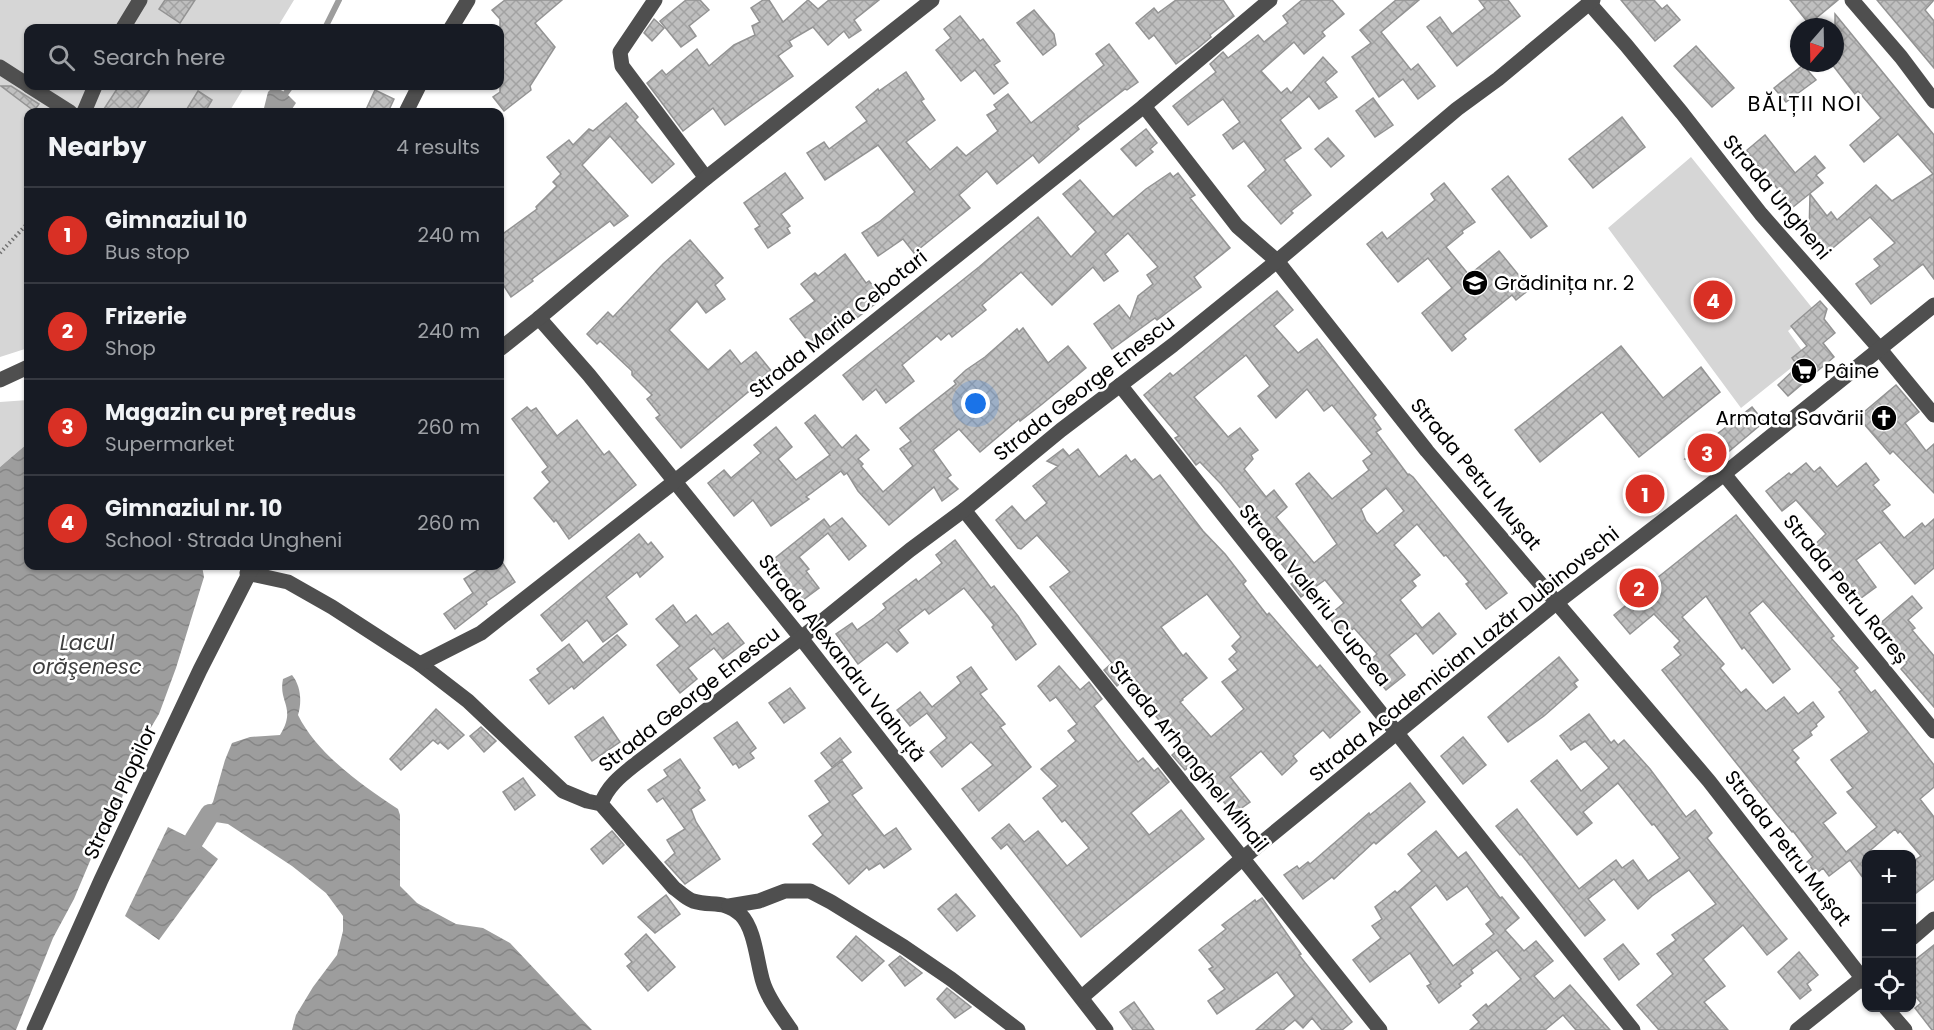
<!DOCTYPE html>
<meta charset="utf-8">
<style>
body{margin:0;font-family:Poppins,sans-serif;background:#242831;color:#f1f3f6}
.controls{position:absolute;right:18px;bottom:18px;display:grid;overflow:hidden;border-radius:12px;box-shadow:0 2px 4px #0004}
.controls button{width:54px;height:54px;display:grid;place-items:center;padding:0;border:0;border-bottom:2px solid #363941;background:#171b24;color:#f1f3f6;font:30px sans-serif}
.compass{position:absolute;left:1790px;top:18px;width:54px;height:54px;border-radius:50%;background:#171b24;box-shadow:0 2px 4px #0004;rotate:200deg}
.you{position:absolute;left:976px;top:404px;width:21px;height:21px;margin:-15px;border:4px solid #fff;border-radius:50%;background:#1a73e8;box-shadow:0 0 0 9px #1a73e833}
.badge{display:grid;place-items:center;width:39px;height:39px;border-radius:50%;background:#d93025;color:#fff;font-size:20px;font-weight:700}
.pin{position:absolute;translate:-50% -50%;border:3px solid #fff;box-shadow:0 2px 6px #0006}
.list{margin:0;padding:0;list-style:none}
h2{display:flex;justify-content:space-between;align-items:center;height:78px;margin:0;padding:0 24px;font-size:26px}
h2 small{font-size:20px;font-weight:400;color:#9ea1a6}
.list li{display:grid;grid-template-columns:39px 1fr auto;gap:18px;align-items:center;box-sizing:border-box;height:96px;padding:0 24px;border-top:2px solid #363941}
.list b{display:block;font-size:22px;white-space:nowrap}
.list p{margin:0;font-size:20px;white-space:nowrap;color:#9ea1a6}
.list em{font-size:20px;font-style:normal;color:#9ea1a6}
.icon{flex:none;width:33px;height:33px;fill:none;stroke:currentColor;stroke-width:2;stroke-linecap:round;stroke-linejoin:round}
.map{position:relative;flex:none;width:1934px;height:1030px;overflow:hidden}
.search{position:absolute;background:#171b24;box-shadow:0 2px 4px #0004;left:24px;top:24px;width:480px;height:66px;display:flex;align-items:center;gap:15px;box-sizing:border-box;padding:0 21px;border-radius:12px;color:#9ea1a6;font-size:22px}
.panel{position:absolute;background:#171b24;box-shadow:0 2px 4px #0004;left:24px;top:108px;width:480px;height:462px;border-radius:12px}
.map>svg:first-child{display:block}
</style>
<div class="map">
<svg width="1934" height="1030" viewBox="0 0 1934 1030">
<defs>
<pattern id="water-waves" width="16" height="10" patternUnits="userSpaceOnUse" patternTransform="scale(1.5)"><rect width="16" height="10" fill="#9d9d9d"/><path d="M0 5q4-4 8 0t8 0" fill="none" stroke="#858585"/></pattern>
<pattern id="building-cross-hatch" width="8" height="8" patternUnits="userSpaceOnUse" patternTransform="scale(1.5)"><rect width="8" height="8" fill="#bfbfbf"/><path d="M0 0l8 8M0 8l8-8" fill="none" stroke="#a2a2a2"/></pattern>
</defs>
<rect width="100%" height="100%" fill="#fff"/>
<g fill="#d6d6d6">
<path d="M0,0H294L277,28H28V86H245L229,112H28V348L0,357Z"/>
<path d="M1691,157L1813,309L1788,331L1806,356L1741,408L1608,228Z"/>
<path d="M28,400V443L0,467V402Z"/>
</g>
<g fill="url(#water-waves)">
<path d="M274,86L286,93L296,103L290,112H263L268,92Z"/>
<path d="M28,443V566H202L204,577L176,668L159,714L134,756L118,812L90,861L74,899L53,938L16,1030H0V467Z"/>
<path d="M292,675C301,686 302,702 298,715C317,754 363,786 398,809L400,815V886L417,903L456,924L483,928L510,943L592,1030H292L296,1015L313,987L337,955L343,931V916L326,893L292,866L228,824L203,820V815L213,802L225,760L232,743L250,737L280,735C297,707 278,703 283,679Z"/>
<path d="M168,827L194,840L218,859L159,940L125,916Z"/>
</g>
<g fill="none" stroke-linecap="round" stroke-linejoin="round">
<g stroke="#9d9d9d" stroke-width="6">
<path d="M325,28L339,0"/>
<path d="M286,93L291,86"/>
</g>
<path stroke="#9d9d9d" stroke-width="20" d="M194,840L210,814"/>
</g>
<g fill="url(#building-cross-hatch)" stroke="#939393" stroke-width="1.5" fill-rule="evenodd">
<path d="M165,0H195L180,23L159,9Z"/>
<path d="M505,0H562L535,23L555,47L530,86L531,90L504,111L493,97L500,92V19L492,10Z"/>
<path d="M686,0H700L709,10L689,26L696,36L681,47L660,21Z"/>
<path d="M763,0H769L783,22L808,0L818,9L829,0H879L854,20L861,30L849,38L844,31L828,45L813,27L789,41L792,46L778,56L793,76L725,125L713,108L683,131L647,83L662,70L666,75L697,49L709,66L734,45L755,35L752,26L760,22L751,8Z"/>
<path d="M1176,0H1223L1234,16L1210,35L1211,37L1198,48L1176,64L1154,35L1149,39L1136,23L1154,8L1158,13Z"/>
<path d="M1302,0H1332L1344,14L1322,32L1325,36L1304,54L1294,42L1261,71L1281,93L1287,88L1291,93L1323,57L1337,72L1325,82L1337,97L1319,109L1309,96L1280,120L1301,148L1284,160L1311,195L1291,211L1293,213L1281,224L1248,186L1266,170L1244,141L1233,149L1223,135L1240,122L1223,99L1188,125L1173,106L1216,72L1210,64L1223,52L1228,58L1258,35L1264,42L1288,23L1283,16Z"/>
<path d="M1396,0H1419L1381,32L1411,70L1418,64L1435,86L1418,99L1403,79L1379,97L1352,57L1371,43L1360,30Z"/>
<path d="M1479,0H1508L1520,16L1457,66L1427,27L1440,17L1452,34L1485,8Z"/>
<path d="M1621,0H1654L1662,9L1667,5L1680,20L1655,41Z"/>
<path d="M1790,0H1838L1809,24Z"/>
<path d="M1877,0H1934L1925,10L1934,21V68Z"/>
<path d="M1034,10L1054,34L1056,45L1043,55L1017,23Z"/>
<path d="M1835,14L1934,135V279L1923,264L1871,304L1856,284L1880,266L1874,259L1895,243L1870,217L1828,252L1827,251L1824,253L1809,235L1810,194L1827,216L1831,212L1837,220L1876,185L1892,201L1933,174L1898,134L1864,162L1850,145L1881,118L1858,91L1855,94L1831,63H1835Z"/>
<path d="M960,16L980,41L983,39L1000,61L994,65L1008,83L994,94L975,70L961,81L936,50L951,38L944,29Z"/>
<path d="M654,19L664,28L652,41L644,33Z"/>
<path d="M1109,44L1138,82L1127,90L1125,89L1077,126L1079,129L1039,163L1033,155L997,184L987,171L959,195L970,208L914,253L903,239L878,256L862,233L879,222L915,192L878,145L825,180L807,153L824,142L829,149L867,121L856,107L878,89L879,91L906,72L924,99L921,101L935,120L906,142L930,170L957,147L966,156L998,131L987,115L997,109L994,105L1008,94L1031,123L1104,65L1096,54Z"/>
<path d="M1696,46L1734,88L1712,107L1674,66Z"/>
<path d="M1803,65L1816,80L1786,102L1774,88Z"/>
<path d="M1,86H11L39,104L34,111Z"/>
<path d="M119,86H152L135,112H102Z"/>
<path d="M375,90L394,99L388,112H365Z"/>
<path d="M198,91L212,100L205,112H185Z"/>
<path d="M1373,98L1393,125L1375,137L1356,111Z"/>
<path d="M626,103L638,117L635,120L674,164L652,183L610,136L582,165L628,216L614,226L610,221L532,279L533,281L511,297L500,280V236L537,209L536,207L557,186L553,182L561,174L547,157L569,140L573,145L589,129L593,131Z"/>
<path d="M1622,117L1645,147L1593,188L1569,159Z"/>
<path d="M1146,129L1157,143L1150,149L1153,152L1136,166L1121,149Z"/>
<path d="M1765,135L1795,173L1815,156L1825,168L1816,175L1823,183L1793,207L1746,151Z"/>
<path d="M1328,138L1344,156L1331,167L1315,149Z"/>
<path d="M785,173L803,198L781,214L790,226L787,228L790,233L768,248L755,229L760,226L744,203Z"/>
<path d="M1170,173L1173,177L1178,173L1195,195L1190,198L1230,248L1194,277L1201,287L1157,320L1155,318L1112,349L1094,324L1119,305L1130,319L1138,296L1153,284L1147,275L1158,267L1128,233L1105,254L1118,271L1104,281L1093,267L1052,305L1021,272L982,305L986,310L952,337L949,333L941,340L937,336L902,365L914,381L886,403L876,389L863,400L843,375L979,267L1038,217L1071,257L1096,232L1063,194L1080,180L1113,217L1146,189Z"/>
<path d="M1508,176L1547,226L1531,238L1492,189Z"/>
<path d="M1444,183L1475,222L1462,231L1463,233L1446,247L1469,275L1499,251L1530,289L1516,300L1512,295L1463,335L1466,339L1452,351L1422,313L1452,288L1428,258L1398,282L1367,244L1382,232L1387,239L1435,200L1431,194Z"/>
<path d="M690,240L723,278L715,285L725,299L706,313L697,301L669,330L708,370L730,350L741,364L756,352L772,372L681,448L656,418L660,415L647,399L652,395L632,375V371L600,341L597,344L587,334L608,312L613,317L663,264Z"/>
<path d="M845,254L866,283L869,281L883,298L815,350L790,319L815,301L801,284L815,273L818,276Z"/>
<path d="M1277,291L1293,310L1274,326L1298,353L1317,339L1376,415L1373,418L1381,429L1376,432L1408,475L1409,474L1413,477L1507,593L1486,609L1466,584L1469,582L1446,555L1444,556L1417,524L1394,545L1420,575L1412,581L1416,586L1400,600L1422,628L1439,613L1456,634L1433,654L1416,633L1389,655L1405,675L1386,690L1365,665L1377,654L1354,628L1344,637L1328,616L1344,603L1325,580L1301,597L1291,584L1295,581L1280,562L1282,560L1221,484L1200,462L1196,465L1190,457L1175,438L1179,436L1144,395L1170,373L1173,376ZM1246,355L1270,386L1258,396L1276,418L1307,389L1324,411L1332,405L1372,454L1363,461L1369,470L1332,499L1309,473L1296,484L1337,544L1314,563L1276,517L1287,507L1274,490L1266,497L1244,469L1253,459L1251,455L1258,450L1240,428L1228,437L1194,397ZM1386,488L1404,511L1377,534L1366,521L1361,509Z"/>
<path d="M1820,301L1827,309L1824,319L1835,333L1823,343L1834,357L1788,396L1778,385L1798,366L1792,358L1807,346L1791,326Z"/>
<path d="M1023,328L1048,363L1068,346L1086,368L1041,405L1020,421L1019,419L980,452L959,429L933,450L951,475L947,478L958,489L942,501L934,487L889,525L858,491L847,473L844,475L841,471L806,497L809,499L771,526L753,500L734,516L708,483L724,470L731,478L761,453L754,445L776,427L792,447L778,459L796,480L830,455L805,423L815,415L842,448L856,435L869,450L858,459L863,464L861,466L883,492L913,466L900,449L911,441L900,428L956,384L954,381L966,370L985,357L1017,329L1019,332Z"/>
<path d="M1621,346L1663,398L1701,367L1720,392L1639,457L1602,412L1540,462L1515,430Z"/>
<path d="M1896,385L1919,412L1905,423L1926,451L1934,444V493L1893,451L1890,454L1858,417Z"/>
<path d="M527,407L531,411L536,408L557,436L577,420L604,455L609,451L636,485L569,539L556,520L554,522L534,498L550,482L542,472L548,467L512,419Z"/>
<path d="M1752,407L1764,422L1714,464L1716,468L1715,469L1685,459Z"/>
<path d="M1063,449L1069,456L1078,449L1099,477L1126,455L1131,462L1135,459L1153,480L1160,475L1203,531L1225,554L1246,581L1243,584L1267,615L1269,613L1317,668L1320,665L1360,712L1330,738L1323,730L1293,756L1297,761L1282,775L1261,751L1230,777L1250,802L1233,814L1194,763L1185,770L1172,755L1181,747L1136,692L1132,690L1124,680L1117,686L1104,670L1112,663L1050,587L1070,572L1037,535L1021,549L1018,548L996,520L1012,506L1025,521L1047,503L1033,486L1058,466L1047,461ZM1207,594L1241,637L1232,646L1237,652L1229,659L1238,670L1222,682L1244,709L1211,737L1180,702L1183,700L1182,699L1207,678L1186,653L1183,656L1161,627Z"/>
<path d="M1806,463L1814,472L1820,467L1837,487L1866,463L1879,480L1873,485L1890,505L1882,511L1904,538L1922,523L1925,527L1934,519V568L1915,584L1880,542L1856,560L1876,587L1857,601L1836,574L1812,547L1826,534L1796,500L1782,511L1766,491L1789,473L1791,475Z"/>
<path d="M1736,515L1834,636L1831,638L1858,668L1854,671L1871,693L1875,690L1934,765V787L1920,799L1934,817V879L1911,897V863L1921,856L1900,831L1898,833L1895,829L1866,854V882L1850,860L1829,876L1823,868L1816,874L1807,862L1813,857L1793,831L1792,832L1777,814L1662,670L1681,655L1674,647L1680,641L1654,614L1630,634L1614,615L1641,593L1635,583L1645,574L1652,582ZM1706,596L1742,649L1744,647L1773,683L1790,669L1749,613L1763,601L1842,690L1839,692L1869,732L1831,760L1853,788L1847,792L1877,827L1846,852L1823,823L1836,813L1795,762L1799,758L1792,750L1812,735L1810,732L1817,726L1816,724L1824,717L1813,702L1798,714L1784,697L1766,711L1746,689L1741,693L1720,668L1724,664L1682,617Z"/>
<path d="M842,518L866,546L849,560L828,533L799,557L809,569L806,571L819,588L799,603L769,563L824,519L830,527Z"/>
<path d="M639,534L648,545L651,542L663,557L640,577L637,572L606,597L627,624L603,642L587,620L562,641L541,615Z"/>
<path d="M955,540L991,588L994,586L1018,616L1036,644L1016,660L994,630L992,627L994,625L964,588L929,614L925,609L898,630L908,643L897,652L887,642L858,664L836,634L852,623L857,630L874,618L886,608L883,604L916,579L918,582L942,563L936,555Z"/>
<path d="M500,559L515,582L486,602L487,604L455,629L444,614L473,593L464,579L484,566H500Z"/>
<path d="M1912,596L1922,608L1908,620L1915,628L1912,630L1934,656V707L1901,669L1907,663L1877,626Z"/>
<path d="M673,605L686,623L696,615L712,635L728,623L744,643L723,659L714,648L688,668L697,679L680,693L657,665L680,646L656,619Z"/>
<path d="M617,635L626,645L574,689L572,686L549,704L530,680L540,673L537,669L569,644L583,663Z"/>
<path d="M1559,657L1578,680L1574,683L1577,687L1544,716L1508,742L1488,717Z"/>
<path d="M1059,666L1080,690L1089,682L1102,699L1094,706L1121,741L1138,762L1143,758L1154,771L1158,768L1169,782L1131,813L1149,835L1181,810L1204,839L1081,937L1007,844L1001,849L992,838L1009,824L1024,842L1038,831L1067,866L1089,848L1065,820L1062,822L1043,798L1058,786L1041,769L1076,741L1068,731L1077,724L1056,697L1050,701L1038,686Z"/>
<path d="M971,667L987,689L980,694L1005,724L1000,727L1031,767L979,811L962,789L993,765L971,742L942,767L930,752L947,738L927,713L910,726L897,710L920,692L932,707L961,683L957,677Z"/>
<path d="M790,688L805,708L784,723L769,703Z"/>
<path d="M436,709L464,735L448,749L440,742L438,744L433,740L401,770L390,759Z"/>
<path d="M1589,714L1611,743L1614,740L1618,745L1624,740L1650,769L1686,817L1695,810L1712,833L1707,838L1787,939L1767,955L1743,925L1703,959L1725,986L1704,1002L1728,1030H1659L1637,1005L1673,974L1657,954L1676,940L1672,935L1716,904L1689,870L1652,896L1638,909L1614,879L1588,899L1605,920L1585,936L1521,854L1520,855L1496,826L1517,809L1579,889L1616,860L1622,868L1633,860L1648,881L1680,858L1654,824L1652,825L1618,783L1583,812L1592,823L1577,835L1531,781L1557,760L1581,791L1609,768L1585,741L1571,750L1560,736Z"/>
<path d="M603,717L620,742L592,761L575,737Z"/>
<path d="M737,722L756,748L750,753L754,758L739,768L736,763L733,765L714,738Z"/>
<path d="M481,727L496,741L484,752L470,736Z"/>
<path d="M1463,737L1486,765L1463,784L1441,756Z"/>
<path d="M840,738L851,752L832,767L821,753Z"/>
<path d="M680,759L700,788L698,790L705,800L691,809L696,822L720,859L685,884L665,862L675,853L667,840L685,829L663,798L657,802L648,790L668,776L664,770Z"/>
<path d="M842,761L862,788L852,795L884,836L896,828L911,849L884,868L880,863L869,870L867,867L849,884L813,844L823,835L809,816L830,802L815,781Z"/>
<path d="M523,778L535,795L515,810L503,792Z"/>
<path d="M1410,783L1425,802L1376,844L1374,842L1334,879L1332,877L1303,899L1284,875L1297,866L1299,869L1308,862L1310,864L1369,813L1370,815Z"/>
<path d="M612,831L624,845L603,864L591,849Z"/>
<path d="M1436,831L1458,858L1466,852L1500,898L1502,897L1519,918L1505,930L1524,951L1536,941L1553,961L1534,976L1554,999L1570,985L1610,1030H1576L1563,1015L1545,1030H1470L1479,1022L1473,1015L1486,1004L1488,1007L1521,979L1497,950L1471,970L1473,973L1459,984L1461,986L1439,1003L1427,986L1431,984L1410,953L1370,982L1353,960L1381,938L1372,926L1382,919L1375,907L1395,891L1397,893L1422,871L1408,854ZM1436,885L1447,900L1467,886L1491,920L1486,924L1494,934L1453,966L1410,907Z"/>
<path d="M956,894L975,916L957,931L938,909Z"/>
<path d="M666,895L680,914L655,933L638,917Z"/>
<path d="M1262,898L1301,954L1299,955L1352,1022L1342,1030H1322L1312,1018L1303,1028L1295,1020L1283,1030H1256L1295,996L1277,972L1217,1014L1208,1001L1225,989L1209,969L1213,967L1199,950L1226,929L1222,925L1255,900L1256,902Z"/>
<path d="M646,934L675,967L648,991L627,966L632,962L625,954Z"/>
<path d="M856,936L884,961L862,981L837,957Z"/>
<path d="M1623,944L1639,964L1619,980L1604,959Z"/>
<path d="M1934,945V1030H1932L1915,1008L1921,1003L1911,991V963Z"/>
<path d="M1799,952L1818,975L1807,984L1811,990L1800,999L1778,972Z"/>
<path d="M900,956L922,973L905,986L889,965Z"/>
<path d="M947,988L971,1007L955,1018L937,999Z"/>
<path d="M1134,1002L1154,1030H1133L1120,1012Z"/>
</g>
<g fill="none" stroke-linecap="round" stroke-linejoin="round">
<path stroke="#717171" stroke-width="4" stroke-dasharray="1.5 3" stroke-linecap="butt" d="M0,253L28,223"/>
<g stroke="#4f4f4f" stroke-width="15">
<path d="M655,0L620,52L622,66L706,178"/>
<path d="M1852,0L1901,57L1934,101"/>
<path d="M1589,3L1626,45L1682,113L1761,214L1879,348L1934,415"/>
<path d="M123,28L140,0"/>
<path d="M451,28L468,0"/>
<path d="M0,67L28,85"/>
<path d="M29,86L70,112"/>
<path d="M1144,106L1237,226L1277,261L1427,451L1709,781L1866,983"/>
<path d="M84,112L95,86"/>
<path d="M406,112L419,86"/>
<path d="M539,318L589,375L801,638L1106,1030"/>
<path d="M500,349L539,318L706,178L932,0"/>
<path d="M0,380L28,367"/>
<path d="M1120,385L1633,1030"/>
<path d="M1724,474L1934,731"/>
<path d="M964,510L1380,1030"/>
<path d="M247,573L288,582L332,607L420,664L468,701L563,791L587,801L601,804L674,888C680,892 685,898 693,901C712,907 723,899 741,915C755,929 757,963 763,982C768,999 781,1015 791,1030"/>
<path d="M420,664L481,633L674,482L1144,106L1270,0"/>
<path d="M601,804C608,785 622,775 637,763L801,638L910,550L964,510L1061,430L1173,345L1277,261L1457,109L1498,79L1593,0"/>
<path d="M729,906L759,901L785,891H810L831,902L904,947L951,979L1018,1030"/>
<path d="M1912,938L1934,919"/>
<path d="M1082,997L1243,858L1556,603L1724,474L1934,305"/>
<path d="M1886,1008L1905,1030"/>
<path d="M34,1030L101,880L200,670L253,566"/>
<path d="M1797,1030L1866,975"/>
</g>
</g>
<defs>
<g id="school-disc" transform="scale(1.35)"><circle r="9.5" fill="#000" stroke="#fff"/><path d="M0-5L7-2L0 1L-7-2ZM-4 1L0 2.5L4 1V4Q0 6-4 4Z" fill="#fff"/></g>
<g id="supermarket-disc" transform="scale(1.35)"><circle r="9.5" fill="#000" stroke="#fff"/><path d="M-6-5.5h2.5l.6 2H6L4.5 2H-2.5L-4.4-4H-6ZM-1.5 3.2a1.3 1.3 0 1 0 .1 0ZM3 3.2a1.3 1.3 0 1 0 .1 0Z" fill="#fff"/></g>
<g id="church-disc" transform="scale(1.35)"><circle r="9.5" fill="#000" stroke="#fff"/><path d="M-1.2-6h2.4v3.5h3.3v2.4h-3.3V6h-2.4V-.1h-3.3v-2.4h3.3Z" fill="#fff"/></g>
</defs>
<g fill-rule="evenodd">
<use href="#school-disc" x="1475" y="283"/>
<use href="#supermarket-disc" x="1804" y="371"/>
<use href="#church-disc" x="1884" y="418"/>
</g>
<g text-anchor="middle" dominant-baseline="central" stroke-width="5" stroke-linejoin="round" paint-order="stroke">
<g font-size="20" fill="#000" stroke="#fff">
<text transform="translate(1777 197) rotate(50)">Strada Ungheni</text>
<text transform="translate(838 324) rotate(-39)">Strada Maria Cebotari</text>
<text transform="translate(1084 388) rotate(-38)">Strada George Enescu</text>
<text transform="translate(1476 474) rotate(50)">Strada Petru Mușat</text>
<text transform="translate(1846 589) rotate(51)">Strada Petru Rareș</text>
<text transform="translate(1315 595) rotate(51)">Strada Valeriu Cupcea</text>
<text transform="translate(1464 654) rotate(-39)">Strada Academician Lazăr Dubinovschi</text>
<text transform="translate(842 658) rotate(52)">Strada Аlexandru Vlahuță</text>
<text transform="translate(689 699) rotate(-38)">Strada George Enescu</text>
<text transform="translate(1189 756) rotate(51)">Strada Arhanghel Mihail</text>
<text transform="translate(120 792) rotate(-65)">Strada Plopilor</text>
<text transform="translate(1788 848) rotate(52)">Strada Petru Mușat</text>
</g>
<g font-size="20" fill="#000" stroke="#fff" text-anchor="start">
<text x="1494" y="283">Grădinița nr. 2</text>
<text x="1824" y="371">Pâine</text>
<text x="1864" y="418" text-anchor="end">Armata Savării</text>
</g>
<g font-size="21" letter-spacing="1.5" fill="#000" stroke="#fff">
<text x="1805" y="103">BĂLȚII NOI</text>
</g>
<g font-size="21" font-style="italic" fill="#3e3e3e" stroke="#fff">
<text x="87" y="642">Lacul<tspan x="87" dy="24">orăşenesc</tspan></text>
</g>
</g>
</svg>
<div class="controls">
<button>+</button>
<button>−</button>
<button><svg class="icon" aria-label="locate" viewBox="0 0 24 24"><circle cx="12" cy="12" r="6"/><path d="M12 2v4M12 18v4M2 12h4M18 12h4"/></svg></button>
</div>
<svg class="compass" viewBox="-18 -18 36 36"><path d="M0-13l5 13h-10z" fill="#e53935"/><path d="M0 13l5-13h-10z" fill="#9ea1a6"/></svg>
<div class="you"></div>
<div class="pin badge" style="left:1645px;top:494px">1</div>
<div class="pin badge" style="left:1639px;top:588px">2</div>
<div class="pin badge" style="left:1707px;top:453px">3</div>
<div class="pin badge" style="left:1713px;top:300px">4</div>
<div class="search"><svg class="icon" aria-label="search" viewBox="0 0 24 24"><circle cx="10" cy="10" r="6"/><path d="M15 15l6 6"/></svg>Search here</div>
<section class="panel">
<h2>Nearby<small>4 results</small></h2>
<ul class="list">
<li><span class="badge">1</span><div><b>Gimnaziul 10</b><p>Bus stop</p></div><em>240 m</em></li>
<li><span class="badge">2</span><div><b>Frizerie</b><p>Shop</p></div><em>240 m</em></li>
<li><span class="badge">3</span><div><b>Magazin cu preţ redus</b><p>Supermarket</p></div><em>260 m</em></li>
<li><span class="badge">4</span><div><b>Gimnaziul nr. 10</b><p>School · Strada Ungheni</p></div><em>260 m</em></li>
</ul>
</section>
</div>
